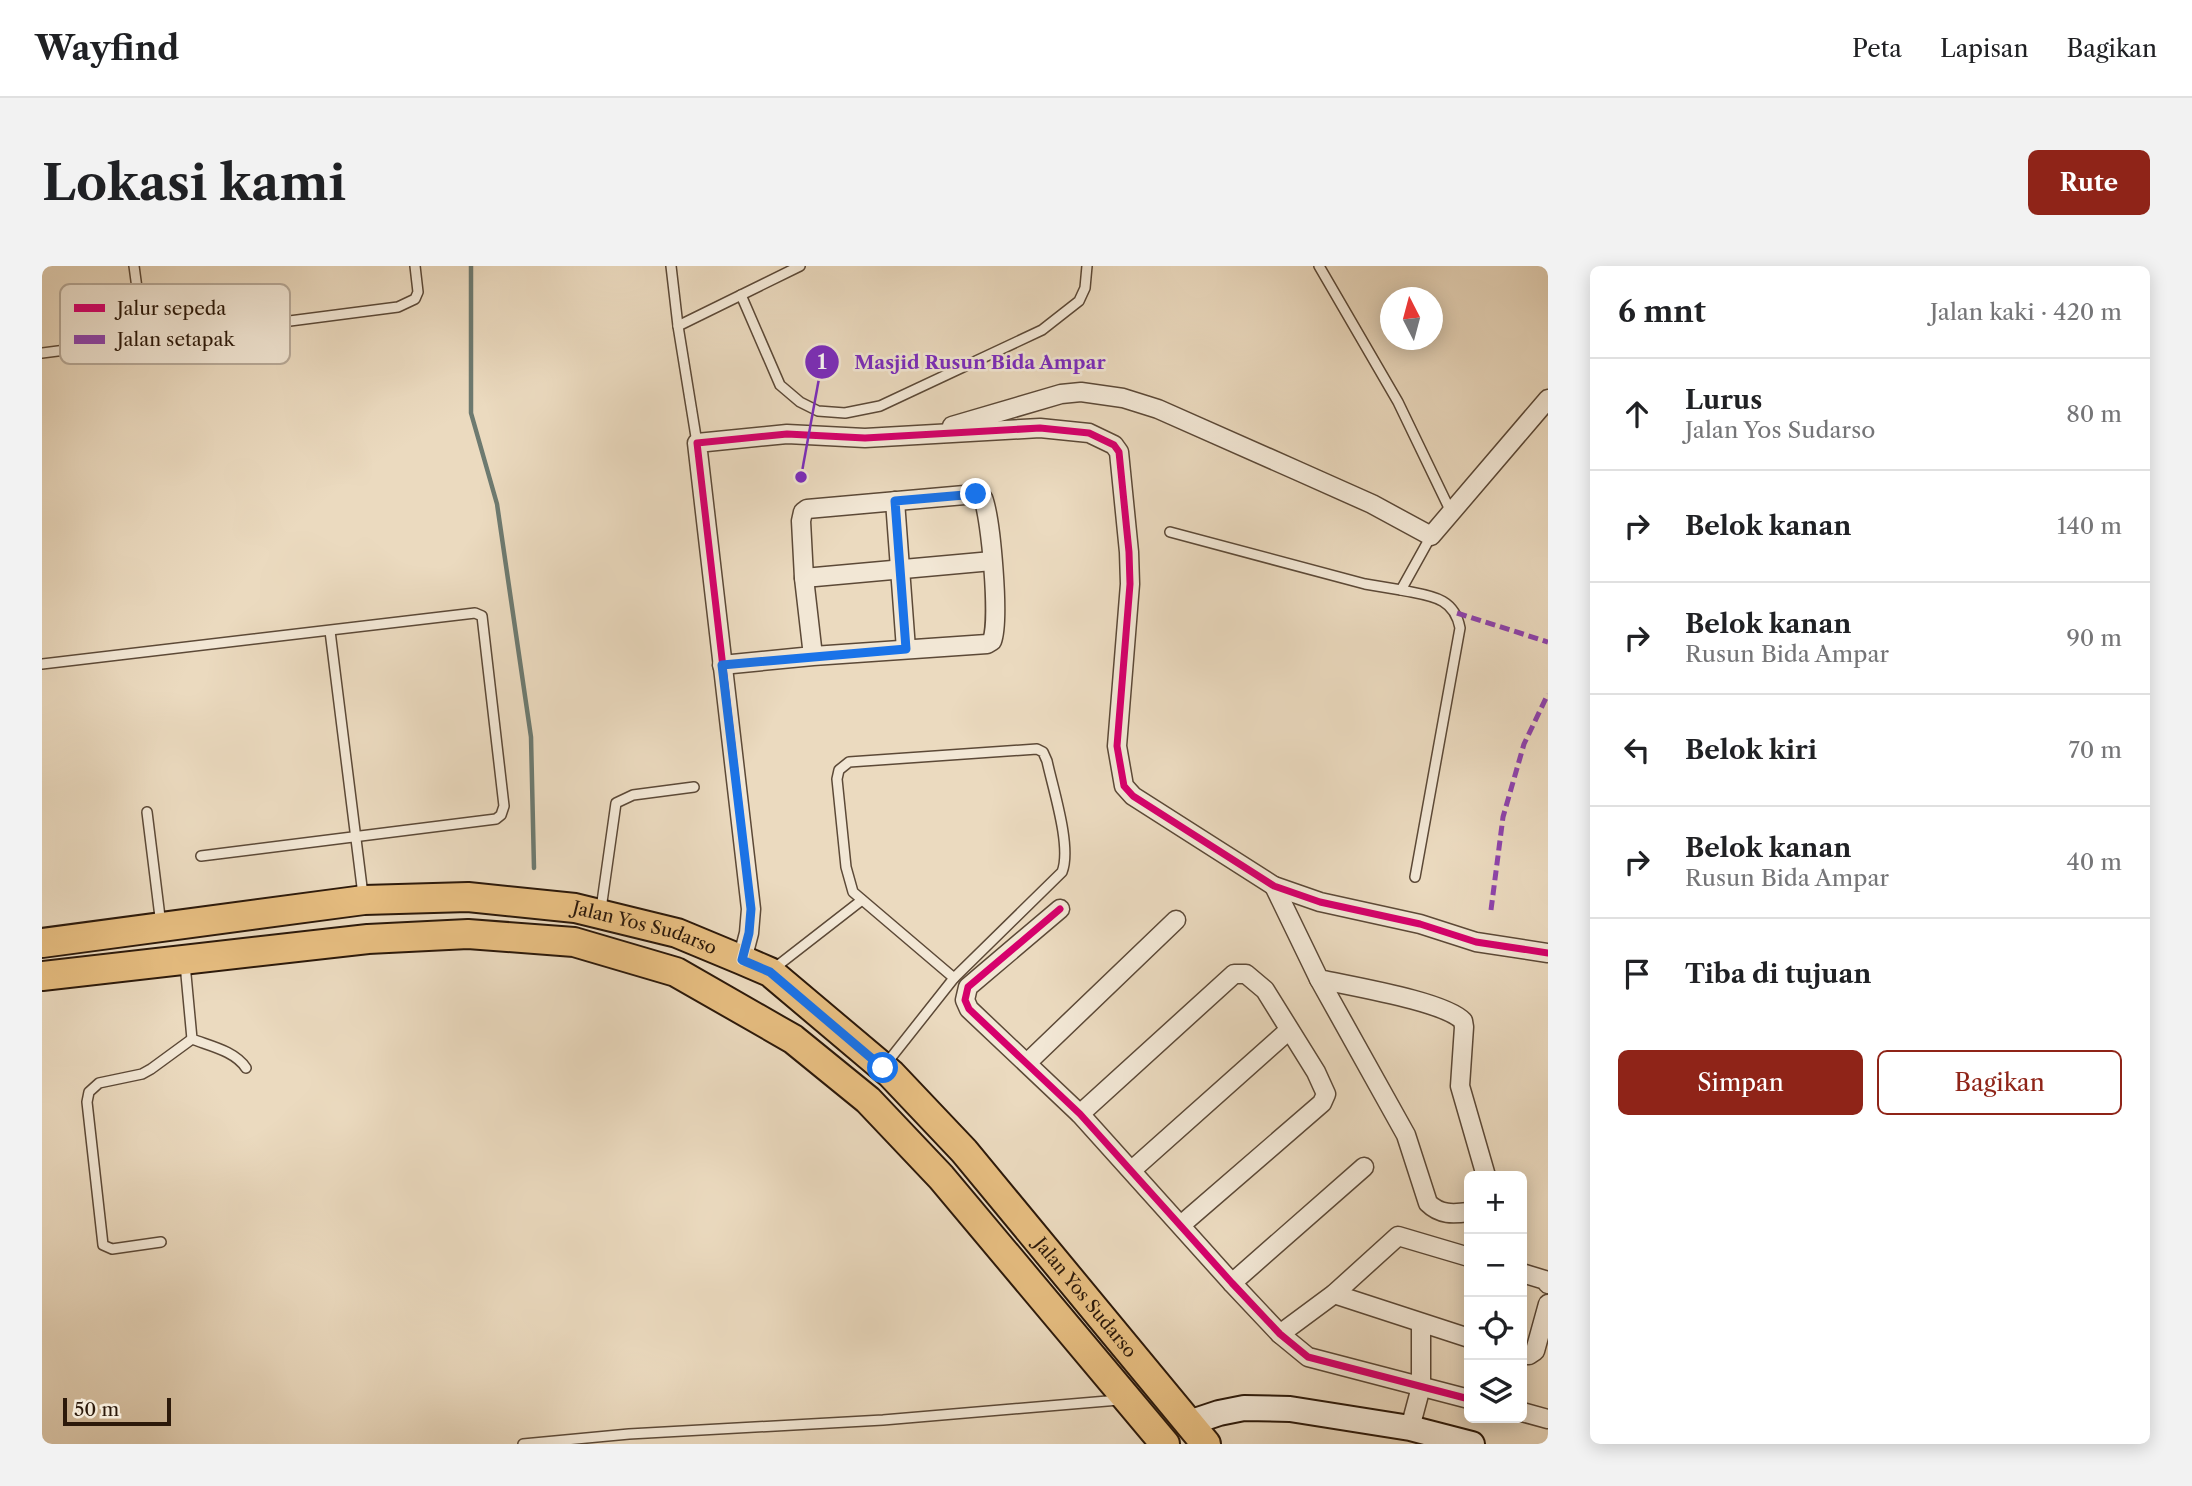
<!DOCTYPE html>
<html lang="id">
<meta charset="utf-8">
<style>
body{margin:0;font-family:"Libre Caslon Text",serif;background:#f2f2f2;color:#202124}
.controls{position:absolute;right:21px;bottom:21px;display:grid;overflow:hidden;border-radius:10px;box-shadow:0 4px 18px #0003}
.controls button{width:63px;height:63px;display:grid;place-items:center;padding:0;border:0;border-bottom:2px solid #e0e0e0;background:#fff;color:#202124;font:35px sans-serif}
.compass{position:absolute;left:1338px;top:21px;width:63px;height:63px;border-radius:50%;background:#fff;box-shadow:0 4px 18px #0003;rotate:354deg}
.scale{position:absolute;left:21px;bottom:18px;width:108px;box-sizing:border-box;padding-left:7px;border:4px solid #2c190a;border-top:0;font-size:19px;line-height:24px;white-space:nowrap;color:#2c190a;-webkit-text-stroke:5px #f2e7d5;paint-order:stroke}
.stop{position:absolute;width:21px;height:21px;margin:-16px;border:5px solid #1a73e8;border-radius:50%;background:#fff}
.stop.end{background:#1a73e8;border-color:#fff;box-shadow:0 2px 7px #0008}
.list{margin:0;padding:0;list-style:none}
h2{display:flex;justify-content:space-between;align-items:center;height:91px;margin:0;padding:0 28px;font-size:30px}
h2 small{font-size:23px;font-weight:400;color:#757577}
.list li{display:grid;grid-template-columns:46px 1fr auto;gap:21px;align-items:center;box-sizing:border-box;height:112px;padding:0 28px;border-top:2px solid #e0e0e0}
.list b{display:block;font-size:26px;white-space:nowrap}
.list p{margin:0;font-size:23px;white-space:nowrap;color:#757577}
.list em{font-size:23px;font-style:normal;color:#757577}
.actions{display:flex;gap:14px;padding:21px 28px}
.actions a{flex:1;padding:16px 0;border:2px solid #8f2418;border-radius:10px;text-align:center;font-size:24px;color:#8f2418}
.actions .main{background:#8f2418;color:#fff}
.icon{flex:none;width:38px;height:38px;fill:none;stroke:currentColor;stroke-width:2;stroke-linecap:round;stroke-linejoin:round}
.map{position:relative;flex:none;width:1506px;height:1178px;overflow:hidden;border-radius:10px}
header{display:flex;align-items:center;gap:42px;box-sizing:border-box;height:98px;padding:0 35px;background:#fff;border-bottom:2px solid #e0e0e0}
header strong{font-size:33px}
nav{display:flex;gap:38px;margin-inline-start:auto;font-size:24px}
.intro{display:flex;align-items:center;justify-content:space-between;box-sizing:border-box;height:168px;padding:0 42px}
h1{margin:0;font-size:49px}
.button{padding:18px 32px;border-radius:10px;background:#8f2418;color:#fff;font-size:24px;font-weight:700}
main{display:flex;gap:42px;padding:0 42px}
aside{flex:1;background:#fff;border-radius:10px;box-shadow:0 4px 18px #0003}
.map>svg:first-child{display:block}
</style>
<header>
<strong>Wayfind</strong>
<nav><a>Peta</a><a>Lapisan</a><a>Bagikan</a></nav>
</header>
<div class="intro"><h1>Lokasi kami</h1><a class="button">Rute</a></div>
<main>
<div class="map">
<svg width="1506" height="1178" viewBox="0 0 1506 1178">
<rect width="100%" height="100%" fill="#ebdabf"/>
<filter id="stains"><feTurbulence type="fractalNoise" baseFrequency=".00286" numOctaves="4"/><feColorMatrix values="0 0 0 0 .2 0 0 0 0 .09 0 0 0 0 .02 0 0 0 .5 -.17"/></filter>
<radialGradient id="worn" r=".72"><stop offset=".6" stop-color="#630" stop-opacity="0"/><stop offset="1" stop-color="#630" stop-opacity=".3"/></radialGradient>
<g fill="none" stroke-linecap="round" stroke-linejoin="round">
<path stroke="#6d7a70" stroke-width="4.5" d="M429,0V147L455,238L489,471L492,602"/>
<g stroke="#5c4937" stroke-width="12">
<g id="lane">
<path d="M92,0L102,74"/>
<path d="M629,0L636,60L655,177"/>
<path d="M1277,0L1356,136L1409,246"/>
<path d="M699,29L738,119L758,136L776,145L803,147L838,140L1000,64L1037,35L1043,22L1045,0"/>
<path d="M636,60L758,0"/>
<path d="M0,87L356,41L373,33L376,26L373,0"/>
<path d="M1128,266L1323,318L1359,324L1389,270"/>
<path d="M1359,324C1387,330 1412,330 1418,362L1373,611"/>
<path d="M288,365L321,629"/>
<path d="M0,398L433,347L440,350L462,540L459,549L454,553L159,590"/>
<path d="M995,483L1001,486L1005,495C1011,523 1030,581 1020,606L912,712L811,626L804,601L795,513L797,504L807,496Z"/>
<path d="M105,546L119,659"/>
<path d="M559,643L574,537L591,529L652,521"/>
<path d="M143,698L150,773C168,780 193,785 204,802"/>
<path d="M730,704L820,634"/>
<path d="M844,798L912,712"/>
<path d="M119,976L70,983L61,979L45,836L47,826L57,817L100,808L109,803L150,773"/>
<path d="M481,1178L587,1168L841,1154L1077,1134"/>
</g>
</g>
<g stroke="#5c4937" stroke-width="21">
<g id="street">
<path d="M910,160L1019,128L1039,126L1081,132L1116,143L1256,205L1330,238L1389,270L1506,133"/>
<path d="M853,235L864,383"/>
<path d="M762,312L950,295"/>
<path d="M680,399L771,390L945,378L950,375C958,354 949,253 941,232L934,228L765,243L761,246L759,255L762,312L771,390"/>
<path d="M1232,620L1277,713C1307,720 1402,735 1421,755L1422,761L1418,820L1444,910"/>
<path d="M1018,643L926,721L923,734L927,743L1038,848L1190,1017L1238,1068L1266,1091L1427,1133"/>
<path d="M700,694L707,667L709,643L655,177L745,168L823,172L998,162L1047,167L1072,179L1077,186L1087,286L1088,318L1075,480L1082,520L1091,530L1232,620L1278,636L1378,658L1434,676L1506,687"/>
<path d="M1277,713L1364,869L1386,937C1398,949 1411,948 1427,946"/>
<path d="M985,797L1134,654"/>
<path d="M1038,848L1192,708H1204L1223,724L1274,806L1284,828L1280,837L1139,959"/>
<path d="M1090,904L1246,765"/>
<path d="M1480,1007L1503,1014L1506,1018"/>
<path d="M1190,1017L1322,901"/>
<path d="M1292,1028L1427,1072"/>
<path d="M1238,1068L1292,1028L1356,970L1427,991"/>
<path d="M1480,1089H1487L1493,1085L1506,1038"/>
<path d="M1480,1146L1506,1153"/>
<path d="M1368,1162L1379,1121V1057"/>
</g>
</g>
<g stroke="#2c190a" stroke-width="28">
<path id="secondary" d="M1147,1157L1177,1147L1202,1142L1248,1143L1368,1162L1430,1178"/>
</g>
<g stroke="#2c190a" stroke-width="32">
<g id="primary">
<path id="s1" d="M0,677L322,634L426,631L533,642L635,667L700,694L728,706L849,808L922,885L1164,1178"/>
<path d="M0,710L326,673L426,668L532,676L634,706L751,773L826,834L899,911L1123,1178"/>
</g>
</g>
<use href="#lane" stroke="#f2e7d5" stroke-width="9"/>
<use href="#street" stroke="#f2e7d5" stroke-width="18"/>
<use href="#secondary" stroke="#f2e7d5" stroke-width="24"/>
<use href="#primary" stroke="#e6bd80" stroke-width="28"/>
<g stroke="#8e44ad" stroke-width="5" stroke-dasharray="10 5" stroke-linecap="butt">
<path d="M1415,347L1506,376"/>
<path d="M1449,644L1461,551L1482,478L1506,428"/>
</g>
<g stroke="#f2e7d5" stroke-width="11">
<g id="cycleway">
<path d="M1018,643L926,721L923,734L927,743L1038,848L1190,1017L1238,1068L1266,1091L1427,1133"/>
<path d="M700,694L707,667L709,643L655,177L745,168L823,172L998,162L1047,167L1072,179L1077,186L1087,286L1088,318L1075,480L1082,520L1091,530L1232,620L1278,636L1378,658L1434,676L1506,687"/>
</g>
</g>
<use href="#cycleway" stroke="#d6006c" stroke-width="7"/>
</g>
<g fill="none" stroke-linecap="round" stroke-linejoin="round">
<path stroke="#1a73e8" stroke-width="9" d="M841,802L728,706L700,694L707,667L709,643L680,399L864,383L853,235L934,228"/>
</g>
<g text-anchor="middle" dominant-baseline="central" stroke-width="5" stroke-linejoin="round" paint-order="stroke">
<g font-size="18" fill="#2c190a" stroke="#f2e7d5">
<text stroke="none"><textPath href="#s1" startOffset="609">Jalan Yos Sudarso</textPath></text>
<text stroke="none"><textPath href="#s1" startOffset="1197">Jalan Yos Sudarso</textPath></text>
</g>
</g>
<rect x="18" y="18" width="230" height="80" rx="10" fill="#f2e7d5" stroke="#b7a998" stroke-width="2"/>
<rect x="32" y="38" width="31" height="8" fill="#d6006c"/>
<rect x="32" y="69" width="31" height="9" fill="#8e44ad"/>
<g font-size="19" fill="#2c190a">
<text x="75" y="49">Jalur sepeda</text>
<text x="75" y="80">Jalan setapak</text>
</g>
<path fill="none" stroke="#7b2cbf" stroke-width="2.5" d="M759 211L780 96"/>
<g fill="#7b2cbf" stroke="#f2e7d5" stroke-width="2.5">
<circle cx="759" cy="211" r="7"/>
<circle cx="780" cy="96" r="18"/>
</g>
<g font-size="21" text-anchor="middle" font-weight="bold" fill="#fff">
<text x="780" y="103">1</text>
</g>
<g font-size="19" text-anchor="middle" font-weight="bold" fill="#7b2cbf" stroke="#f2e7d5" stroke-width="5" stroke-linejoin="round" paint-order="stroke">
<text x="938" y="103">Masjid Rusun Bida Ampar</text>
</g>
<rect width="100%" height="100%" filter="url(#stains)"/>
<rect width="100%" height="100%" fill="url(#worn)"/>
</svg>
<div class="controls">
<button>+</button>
<button>−</button>
<button><svg class="icon" aria-label="locate" viewBox="0 0 24 24"><circle cx="12" cy="12" r="6"/><path d="M12 2v4M12 18v4M2 12h4M18 12h4"/></svg></button>
<button><svg class="icon" aria-label="layers" viewBox="0 0 24 24"><path d="M12 4l9 5-9 5-9-5zM3 14l9 5 9-5"/></svg></button>
</div>
<svg class="compass" viewBox="-18 -18 36 36"><path d="M0-13l5 13h-10z" fill="#e53935"/><path d="M0 13l5-13h-10z" fill="#757577"/></svg>
<div class="scale">50 m</div>
<div class="stop" style="left:841px;top:802px"></div>
<div class="stop end" style="left:934px;top:228px"></div>
</div>
<aside>
<h2>6 mnt<small>Jalan kaki · 420 m</small></h2>
<ul class="list">
<li><svg class="icon" aria-label="ahead" viewBox="0 0 24 24"><path d="M12 20V5M6 11l6-6 6 6"/></svg><div><b>Lurus</b><p>Jalan Yos Sudarso</p></div><em>80 m</em></li>
<li><svg class="icon" aria-label="right" viewBox="0 0 24 24"><path d="M7 20v-9h11M14 6l5 5-5 5"/></svg><div><b>Belok kanan</b></div><em>140 m</em></li>
<li><svg class="icon" aria-label="right" viewBox="0 0 24 24"><path d="M7 20v-9h11M14 6l5 5-5 5"/></svg><div><b>Belok kanan</b><p>Rusun Bida Ampar</p></div><em>90 m</em></li>
<li><svg class="icon" aria-label="left" viewBox="0 0 24 24"><path d="M17 20v-9H6M10 6l-5 5 5 5"/></svg><div><b>Belok kiri</b></div><em>70 m</em></li>
<li><svg class="icon" aria-label="right" viewBox="0 0 24 24"><path d="M7 20v-9h11M14 6l5 5-5 5"/></svg><div><b>Belok kanan</b><p>Rusun Bida Ampar</p></div><em>40 m</em></li>
<li><svg class="icon" aria-label="arrive" viewBox="0 0 24 24"><path d="M6 21V4h12l-3 4 3 4H6"/></svg><div><b>Tiba di tujuan</b></div></li>
</ul>
<div class="actions"><a class="main">Simpan</a><a>Bagikan</a></div>
</aside>
</main>
